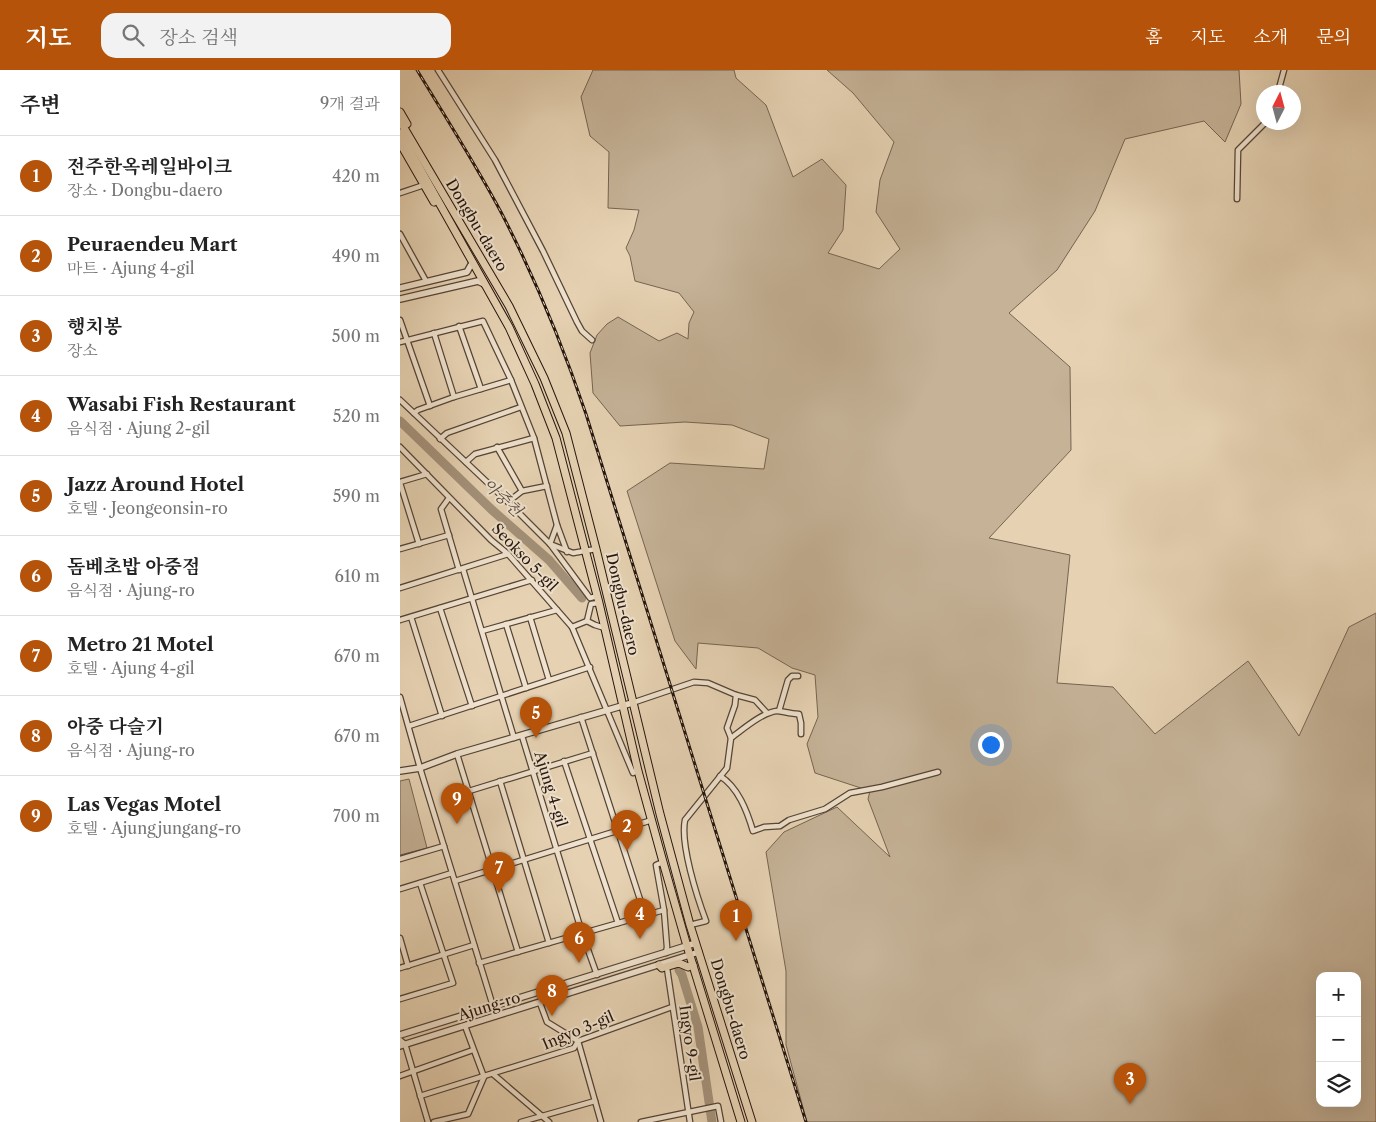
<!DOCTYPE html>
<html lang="ko">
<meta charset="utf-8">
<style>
body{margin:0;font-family:"Libre Caslon Text","Noto Serif KR",serif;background:#f2f2f2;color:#222}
.controls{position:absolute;right:15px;bottom:15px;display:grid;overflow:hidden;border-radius:10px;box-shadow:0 5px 20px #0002}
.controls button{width:45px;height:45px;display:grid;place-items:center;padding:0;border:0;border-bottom:1px solid #e0e0e0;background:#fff;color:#222;font:25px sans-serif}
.compass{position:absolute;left:856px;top:15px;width:45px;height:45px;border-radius:50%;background:#fff;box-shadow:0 5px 20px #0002;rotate:6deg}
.you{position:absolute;left:590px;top:674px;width:18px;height:18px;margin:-12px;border:4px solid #fff;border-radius:50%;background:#1a73e8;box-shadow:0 0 0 8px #1a73e833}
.badge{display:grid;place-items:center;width:32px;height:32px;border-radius:50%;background:#b45309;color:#fff;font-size:16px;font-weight:700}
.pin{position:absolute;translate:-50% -41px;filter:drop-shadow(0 1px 2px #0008)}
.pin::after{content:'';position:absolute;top:26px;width:18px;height:15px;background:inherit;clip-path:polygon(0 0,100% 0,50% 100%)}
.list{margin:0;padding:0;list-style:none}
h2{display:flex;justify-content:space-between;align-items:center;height:65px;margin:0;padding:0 20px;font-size:21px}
h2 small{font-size:16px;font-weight:400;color:#767676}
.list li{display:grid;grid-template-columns:32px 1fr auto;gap:15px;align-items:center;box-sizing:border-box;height:80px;padding:0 20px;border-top:1px solid #e0e0e0}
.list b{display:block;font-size:19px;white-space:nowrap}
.list p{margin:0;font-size:16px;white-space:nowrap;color:#767676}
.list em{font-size:16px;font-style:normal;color:#767676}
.icon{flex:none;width:28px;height:28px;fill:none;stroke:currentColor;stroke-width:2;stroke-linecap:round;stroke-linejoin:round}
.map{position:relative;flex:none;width:976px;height:1052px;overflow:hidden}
header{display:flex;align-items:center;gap:30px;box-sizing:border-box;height:70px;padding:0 25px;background:#b45309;color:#fff}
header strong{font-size:24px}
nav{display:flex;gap:28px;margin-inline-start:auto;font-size:18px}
.search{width:350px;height:45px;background:#f2f2f2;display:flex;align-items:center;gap:12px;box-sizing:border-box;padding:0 18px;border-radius:15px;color:#767676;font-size:19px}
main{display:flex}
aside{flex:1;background:#fff}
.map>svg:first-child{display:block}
</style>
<header>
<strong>지도</strong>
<div class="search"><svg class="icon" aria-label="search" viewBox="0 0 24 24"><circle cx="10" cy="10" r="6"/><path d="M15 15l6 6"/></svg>장소 검색</div>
<nav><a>홈</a><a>지도</a><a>소개</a><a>문의</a></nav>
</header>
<main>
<aside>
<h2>주변<small>9개 결과</small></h2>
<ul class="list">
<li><span class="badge">1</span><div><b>전주한옥레일바이크</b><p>장소 · Dongbu-daero</p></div><em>420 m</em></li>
<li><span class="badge">2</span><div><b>Peuraendeu Mart</b><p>마트 · Ajung 4-gil</p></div><em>490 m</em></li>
<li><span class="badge">3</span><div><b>행치봉</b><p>장소</p></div><em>500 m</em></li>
<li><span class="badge">4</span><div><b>Wasabi Fish Restaurant</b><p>음식점 · Ajung 2-gil</p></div><em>520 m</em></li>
<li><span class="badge">5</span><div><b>Jazz Around Hotel</b><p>호텔 · Jeongeonsin-ro</p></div><em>590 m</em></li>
<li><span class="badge">6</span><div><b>돔베초밥 아중점</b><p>음식점 · Ajung-ro</p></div><em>610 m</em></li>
<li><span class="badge">7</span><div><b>Metro 21 Motel</b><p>호텔 · Ajung 4-gil</p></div><em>670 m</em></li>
<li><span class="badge">8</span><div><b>아중 다슬기</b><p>음식점 · Ajung-ro</p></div><em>670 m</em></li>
<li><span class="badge">9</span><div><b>Las Vegas Motel</b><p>호텔 · Ajungjungang-ro</p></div><em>700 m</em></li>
</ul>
</aside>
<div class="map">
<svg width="976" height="1052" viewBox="0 0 976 1052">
<rect width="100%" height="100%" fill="#e6d2b3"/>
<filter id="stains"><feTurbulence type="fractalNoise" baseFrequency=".004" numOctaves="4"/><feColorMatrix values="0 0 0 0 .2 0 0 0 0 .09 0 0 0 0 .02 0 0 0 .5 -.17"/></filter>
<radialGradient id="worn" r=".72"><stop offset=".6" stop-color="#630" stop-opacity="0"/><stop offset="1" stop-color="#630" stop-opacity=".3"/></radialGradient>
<g fill="#c5b297" stroke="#756452" fill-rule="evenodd">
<path d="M193,0H334L336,8L366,35L393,107L422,89L446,115L443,160L428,183L479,199L500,179L476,142L480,110L494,72L453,23L427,0H839L841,34L825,72L804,51L725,69L695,141L657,200L609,243L670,297L671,380L589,468L670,485L657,613L713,617L755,664L848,591L899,666L949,557L976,543V1052H407L386,975V901L366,782L384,762L437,737L490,787L468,729L470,721L415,703L407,674L418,647L415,605L392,598L358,578L298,573L296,599L275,571L227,421L270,393L364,399L369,369L332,355L285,352L220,356L193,323L190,283L197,265L207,254L218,247L259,271L277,263L288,269L289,253L294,242L279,223L235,211L230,186L226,178L234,160L239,140L208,138L209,82L190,66L181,27ZM920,906H957V1033H920Z"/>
<path d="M9,709L27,778L0,785V711Z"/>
</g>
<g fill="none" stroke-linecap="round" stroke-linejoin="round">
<g stroke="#a4927b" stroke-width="9">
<path d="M0,351L91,439L149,490L182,528"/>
<path d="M279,900L282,905L298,957L312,1052"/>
</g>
<g stroke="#554436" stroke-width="7">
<g id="minor">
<path d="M38,0L95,90L143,181L177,252L182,261L192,270"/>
<path d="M878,22L884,0"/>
<path d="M0,123L24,115"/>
<path d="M837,129L838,80L866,52"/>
<path d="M0,164L26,211"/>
<path d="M0,250L30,336"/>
<path d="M59,256L81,319"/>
<path d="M34,263L54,327"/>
<path d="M0,272L83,251L111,310L134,368L157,455L150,474L173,483L196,479"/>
<path d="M0,330L108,432L150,474L190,528L197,526"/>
<path d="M14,343L18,340L54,327L111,310"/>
<path d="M40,369L47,363L121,337"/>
<path d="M0,377L91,470L108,484L172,557L233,703L238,701"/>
<path d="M97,377L122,421"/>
<path d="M66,392L75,384L134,368"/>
<path d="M0,412L27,404"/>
<path d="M0,413L19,474"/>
<path d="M49,428L41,439L59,500"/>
<path d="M108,432L122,421L147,416"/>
<path d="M157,455L167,482"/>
<path d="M0,479L49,465"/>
<path d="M63,499L114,668"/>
<path d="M0,518L108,484"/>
<path d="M40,538L72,636"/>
<path d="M11,547L42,646"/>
<path d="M130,547L149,610"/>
<path d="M0,550L132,510"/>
<path d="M187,551L191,534L199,533"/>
<path d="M187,551L195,555L205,558"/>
<path d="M106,554L126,618"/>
<path d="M172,557L187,551"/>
<path d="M82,561L157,540"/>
<path d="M336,625L355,630L367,643"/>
<path d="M0,627L20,698L96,946"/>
<path d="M232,633L294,612L308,613L336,625L335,635L327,658L331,668L327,698L285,750C280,774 297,827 306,851L290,855"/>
<path d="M379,641L388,610L392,606H398"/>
<path d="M181,647L245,845"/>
<path d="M9,656L190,597"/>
<path d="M122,666L182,863L197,905"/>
<path d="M331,668C342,660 365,640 379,641C385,642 392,644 399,644L401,653V664"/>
<path d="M57,684L118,882"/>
<path d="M164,691L218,853"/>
<path d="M320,706C338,717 347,741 353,761L364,757L380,756L389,750L425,739L450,723L482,717L538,702"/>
<path d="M100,711L149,873"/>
<path d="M69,721L193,683"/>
<path d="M0,789L44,776"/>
<path d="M263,792L256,795L264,840L267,877L266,883"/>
<path d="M55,811L252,750"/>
<path d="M0,819L52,803"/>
<path d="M0,868L8,896"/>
<path d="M79,893L264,840"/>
<path d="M0,898L74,875"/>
<path d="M267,898L290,1052"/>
<path d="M0,929L53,913L20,813"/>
<path d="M140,933L147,952L178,971L201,1052"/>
<path d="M0,970L5,974L28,1052"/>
<path d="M93,1004L149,1052"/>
<path d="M0,1006L73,980"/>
<path d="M20,1026L174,978L178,971L272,937"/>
<path d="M34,1052L68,1044L84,1007L65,956"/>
<path d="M121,1052L195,1031"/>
<path d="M241,1052L318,1036L321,1052"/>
</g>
</g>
<g stroke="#554436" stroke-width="8">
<g id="tertiary">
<path d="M0,218L67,202L72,193"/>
<path d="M0,229L78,211L84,214"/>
<path d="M0,701L20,698L57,684L232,633"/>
<path d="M0,965L296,873"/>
<path d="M0,976L299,882"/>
</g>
</g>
<g stroke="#25150d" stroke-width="9">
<g id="primary">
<path d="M0,42L7,54"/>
<path d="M0,51L109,236L144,308L166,363L196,479L260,744L290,855L352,1052"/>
<path d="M0,63L109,257L135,314L156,368L199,533L238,701L263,792L287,876L341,1052"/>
<path d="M0,73L34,132"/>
<path d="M259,895L262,898L279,893L288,897L293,895"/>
</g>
</g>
<use href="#minor" stroke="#efe2ce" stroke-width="4.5"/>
<use href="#tertiary" stroke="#efe2ce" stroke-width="5.5"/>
<use href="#primary" stroke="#e6d2b3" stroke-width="7"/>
<g stroke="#25150d" stroke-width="3">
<path id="rail" d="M17,0C46,48 76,95 102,144C135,208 163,276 186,344L406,1052"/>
</g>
<use href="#rail" stroke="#efe2ce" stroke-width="1" stroke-dasharray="4" stroke-linecap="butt"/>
</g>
<g text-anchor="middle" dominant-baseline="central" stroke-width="4" stroke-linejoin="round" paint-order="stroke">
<g font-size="15" fill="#25150d" stroke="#efe2ce">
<text transform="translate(77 155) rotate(59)">Dongbu-daero</text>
<text transform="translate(125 487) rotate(46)">Seokso 5-gil</text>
<text transform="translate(223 534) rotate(77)">Dongbu-daero</text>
<text transform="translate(151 719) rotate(73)">Ajung 4-gil</text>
<text transform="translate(89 936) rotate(-17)">Ajung-ro</text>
<text transform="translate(331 939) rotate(73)">Dongbu-daero</text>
<text transform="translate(178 960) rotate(-23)">Ingyo 3-gil</text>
<text transform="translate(290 973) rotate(82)">Ingyo 9-gil</text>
</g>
<g font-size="16" font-style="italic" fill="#584739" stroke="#efe2ce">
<text transform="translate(103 427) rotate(43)">아중천</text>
</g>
</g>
<rect width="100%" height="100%" filter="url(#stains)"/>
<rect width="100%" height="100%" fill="url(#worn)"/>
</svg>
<div class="controls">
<button>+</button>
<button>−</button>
<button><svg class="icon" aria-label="layers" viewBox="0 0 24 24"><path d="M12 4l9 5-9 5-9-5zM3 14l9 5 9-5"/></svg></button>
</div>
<svg class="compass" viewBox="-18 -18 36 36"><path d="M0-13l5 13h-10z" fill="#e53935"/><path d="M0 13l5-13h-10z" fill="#767676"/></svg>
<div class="you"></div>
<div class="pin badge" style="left:336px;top:871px">1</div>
<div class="pin badge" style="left:227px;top:781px">2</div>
<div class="pin badge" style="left:730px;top:1034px">3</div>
<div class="pin badge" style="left:240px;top:869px">4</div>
<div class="pin badge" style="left:136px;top:668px">5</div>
<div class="pin badge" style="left:179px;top:893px">6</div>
<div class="pin badge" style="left:99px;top:823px">7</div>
<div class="pin badge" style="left:152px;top:946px">8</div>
<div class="pin badge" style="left:57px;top:754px">9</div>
</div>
</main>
